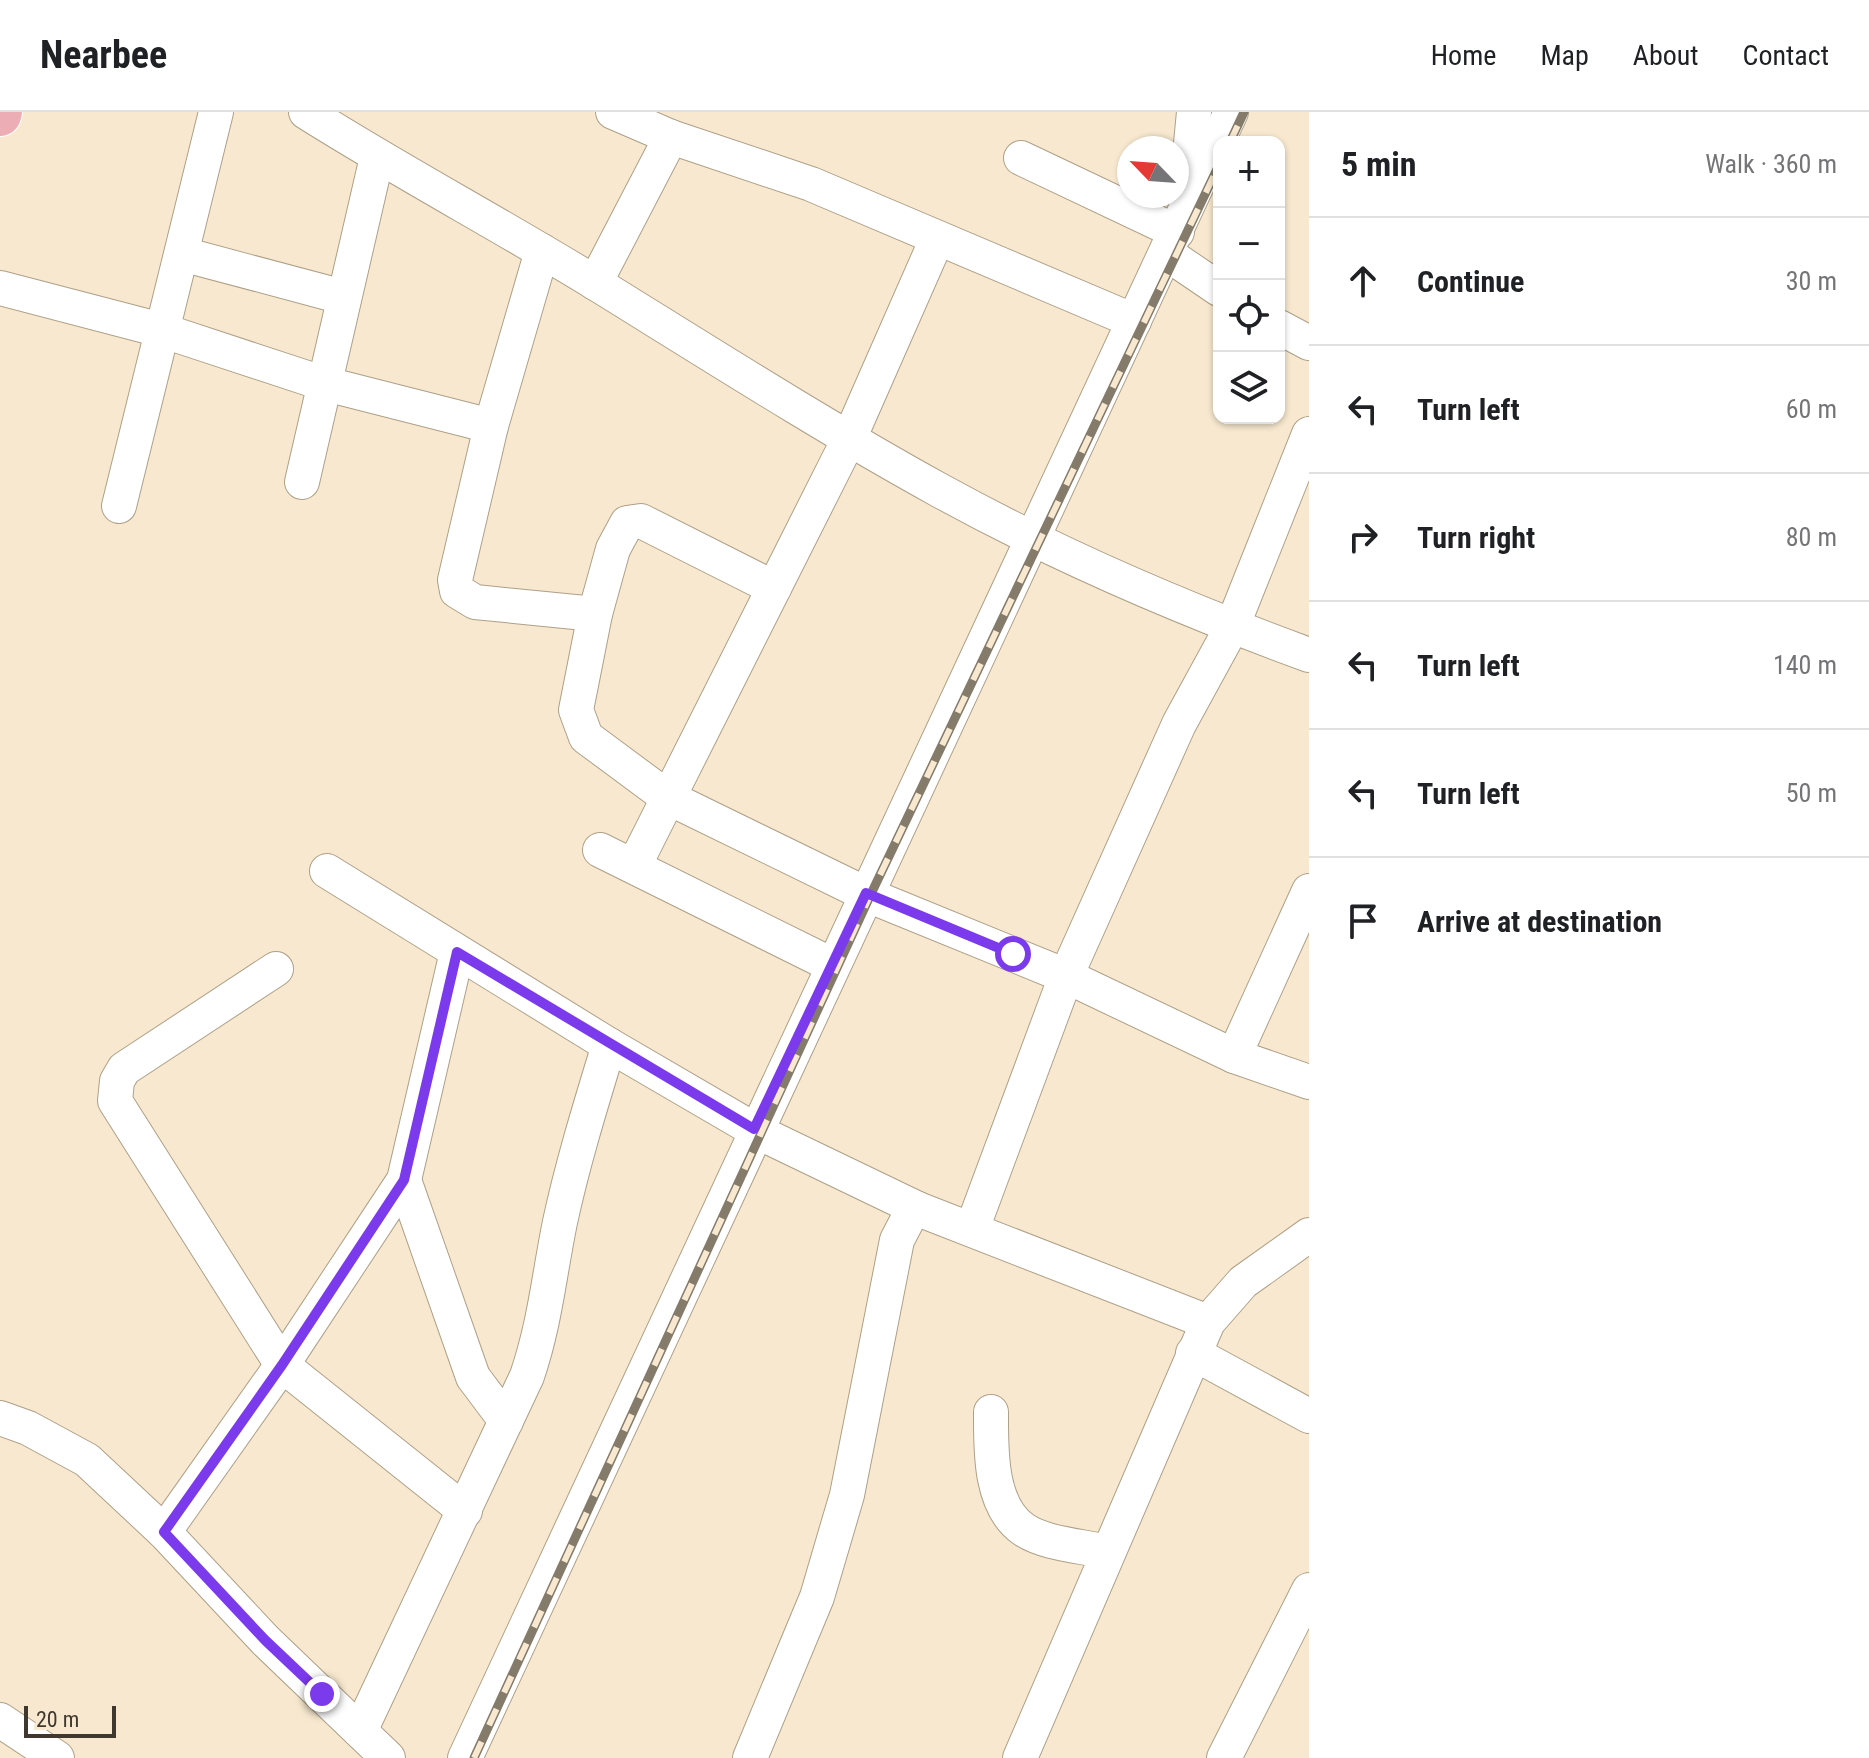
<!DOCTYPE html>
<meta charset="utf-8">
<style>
body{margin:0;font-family:"Roboto Condensed",sans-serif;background:#f2f2f2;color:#202124}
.controls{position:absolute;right:24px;top:24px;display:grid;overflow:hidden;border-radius:16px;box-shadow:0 2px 6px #0004}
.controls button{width:72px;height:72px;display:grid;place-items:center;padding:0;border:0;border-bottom:2px solid #e0e0e0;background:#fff;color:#202124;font:40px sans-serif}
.compass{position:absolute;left:1117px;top:24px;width:72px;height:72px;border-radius:50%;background:#fff;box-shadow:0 2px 6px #0004;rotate:295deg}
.scale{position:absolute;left:24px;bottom:20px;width:92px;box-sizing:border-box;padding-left:8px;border:4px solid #3e382e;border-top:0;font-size:22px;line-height:28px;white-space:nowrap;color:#3e382e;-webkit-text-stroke:6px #f7e8cf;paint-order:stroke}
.stop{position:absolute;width:24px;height:24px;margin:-18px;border:6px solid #7c3aed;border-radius:50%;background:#fff}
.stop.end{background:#7c3aed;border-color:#fff;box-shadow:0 2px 8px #0008}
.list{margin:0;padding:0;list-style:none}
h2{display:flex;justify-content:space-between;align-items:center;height:104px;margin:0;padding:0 32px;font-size:34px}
h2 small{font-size:26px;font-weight:400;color:#757577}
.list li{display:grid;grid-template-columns:52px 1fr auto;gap:24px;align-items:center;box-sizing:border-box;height:128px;padding:0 32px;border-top:2px solid #e0e0e0}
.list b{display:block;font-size:30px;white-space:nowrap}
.list em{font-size:26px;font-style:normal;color:#757577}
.icon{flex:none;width:44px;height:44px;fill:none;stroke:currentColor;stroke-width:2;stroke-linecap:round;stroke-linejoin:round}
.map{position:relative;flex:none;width:1309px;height:1646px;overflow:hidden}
header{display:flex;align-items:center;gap:48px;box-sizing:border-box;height:112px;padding:0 40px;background:#fff;border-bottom:2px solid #e0e0e0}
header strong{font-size:38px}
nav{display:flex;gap:44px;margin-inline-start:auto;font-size:28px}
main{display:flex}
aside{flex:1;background:#fff}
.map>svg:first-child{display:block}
</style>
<header>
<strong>Nearbee</strong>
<nav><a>Home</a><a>Map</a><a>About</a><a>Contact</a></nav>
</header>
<main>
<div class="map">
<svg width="1309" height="1646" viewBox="0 0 1309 1646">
<rect width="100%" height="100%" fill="#f7e8cf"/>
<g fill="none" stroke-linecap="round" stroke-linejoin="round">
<g stroke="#aea088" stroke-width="36">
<g id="minor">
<path d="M306,0C401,60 501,113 597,172C710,242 823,314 939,378C1057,443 1183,497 1309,543"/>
<path d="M613,0L671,25L811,72L1134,209"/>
<path d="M1021,46L1177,120"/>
<path d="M1187,73L1194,0"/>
<path d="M542,139L491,314L455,468L457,479L475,490L595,502"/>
<path d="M1166,141L1219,177"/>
<path d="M182,142L343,185"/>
<path d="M595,171L671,25"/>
<path d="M0,176L161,218L322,271L491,314"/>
<path d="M1279,215L1309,231"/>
<path d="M302,370L377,45"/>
<path d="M119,394L216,0"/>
<path d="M774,476L641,409L627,411L613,437L595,502L576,598L586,625L667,685L870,784L1066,864L1234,944L1309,779"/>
<path d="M600,738L832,853"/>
<path d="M634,754L849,327L937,127"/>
<path d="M327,759L609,933L760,1021L918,1097L1208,1210"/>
<path d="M276,857L124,957L117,969L115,989L282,1253L465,1399"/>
<path d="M1234,944L1309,970"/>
<path d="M404,1068L473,1265L506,1309"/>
<path d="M972,1117L1066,864L1179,612L1232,515L1309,322"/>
<path d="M1193,1241L1309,1304"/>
<path d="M991,1300C991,1336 989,1393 1023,1417C1044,1432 1083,1434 1107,1440"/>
<path d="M0,1306L28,1316L87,1348L164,1420L265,1528L388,1646"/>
<path d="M164,1420L282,1253L404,1068L457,840"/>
<path d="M0,1608L57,1646"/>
<path d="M360,1619L527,1264C545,1211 549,1164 560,1110C573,1050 591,992 609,933"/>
<path d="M465,1646L1231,0"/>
<path d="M750,1646L817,1485L847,1383L897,1128L909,1105L918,1097"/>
<path d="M1020,1646L1208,1210L1243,1170L1309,1123"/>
<path d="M1224,1646L1309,1478"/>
</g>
</g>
<g stroke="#fff" stroke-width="44">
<path id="major" d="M0,3L1,0"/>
</g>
<use href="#minor" stroke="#fff" stroke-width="34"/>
<use href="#major" stroke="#edadb5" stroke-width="42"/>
<g stroke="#847b6b" stroke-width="9">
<g id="rail">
<path d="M1230,30L1244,0"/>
<path d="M474,1646L870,784L1219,53"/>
</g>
</g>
<use href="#rail" stroke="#f7e8cf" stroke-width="6" stroke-dasharray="18" stroke-linecap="butt"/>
</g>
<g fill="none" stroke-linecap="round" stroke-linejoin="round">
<path stroke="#7c3aed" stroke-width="10" d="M322,1582L265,1528L164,1420L282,1253L404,1068L457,840L754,1017L866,781L1013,842"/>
</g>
</svg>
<div class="controls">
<button>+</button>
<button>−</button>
<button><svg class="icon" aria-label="locate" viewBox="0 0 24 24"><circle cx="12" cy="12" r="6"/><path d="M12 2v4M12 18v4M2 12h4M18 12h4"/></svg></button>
<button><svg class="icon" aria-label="layers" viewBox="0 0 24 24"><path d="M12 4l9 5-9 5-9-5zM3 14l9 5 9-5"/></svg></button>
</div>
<svg class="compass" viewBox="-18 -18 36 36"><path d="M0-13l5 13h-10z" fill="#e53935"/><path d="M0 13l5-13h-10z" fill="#757577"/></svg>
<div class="scale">20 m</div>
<div class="stop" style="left:1013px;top:842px"></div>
<div class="stop end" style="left:322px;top:1582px"></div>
</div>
<aside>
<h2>5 min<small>Walk · 360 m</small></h2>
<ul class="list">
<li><svg class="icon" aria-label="ahead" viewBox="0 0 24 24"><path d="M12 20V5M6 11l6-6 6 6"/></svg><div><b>Continue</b></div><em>30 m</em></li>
<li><svg class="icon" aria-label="left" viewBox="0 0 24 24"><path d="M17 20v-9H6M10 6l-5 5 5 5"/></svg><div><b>Turn left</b></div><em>60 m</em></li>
<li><svg class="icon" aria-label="right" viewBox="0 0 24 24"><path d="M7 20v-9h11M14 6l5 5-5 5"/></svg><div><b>Turn right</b></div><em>80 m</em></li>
<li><svg class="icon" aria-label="left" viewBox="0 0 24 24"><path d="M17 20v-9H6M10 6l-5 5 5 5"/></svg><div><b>Turn left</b></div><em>140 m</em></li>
<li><svg class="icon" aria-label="left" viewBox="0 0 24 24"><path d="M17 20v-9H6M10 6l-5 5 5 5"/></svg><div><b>Turn left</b></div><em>50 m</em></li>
<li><svg class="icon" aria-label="arrive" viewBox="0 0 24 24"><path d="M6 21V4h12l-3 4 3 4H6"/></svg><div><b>Arrive at destination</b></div></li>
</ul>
</aside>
</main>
